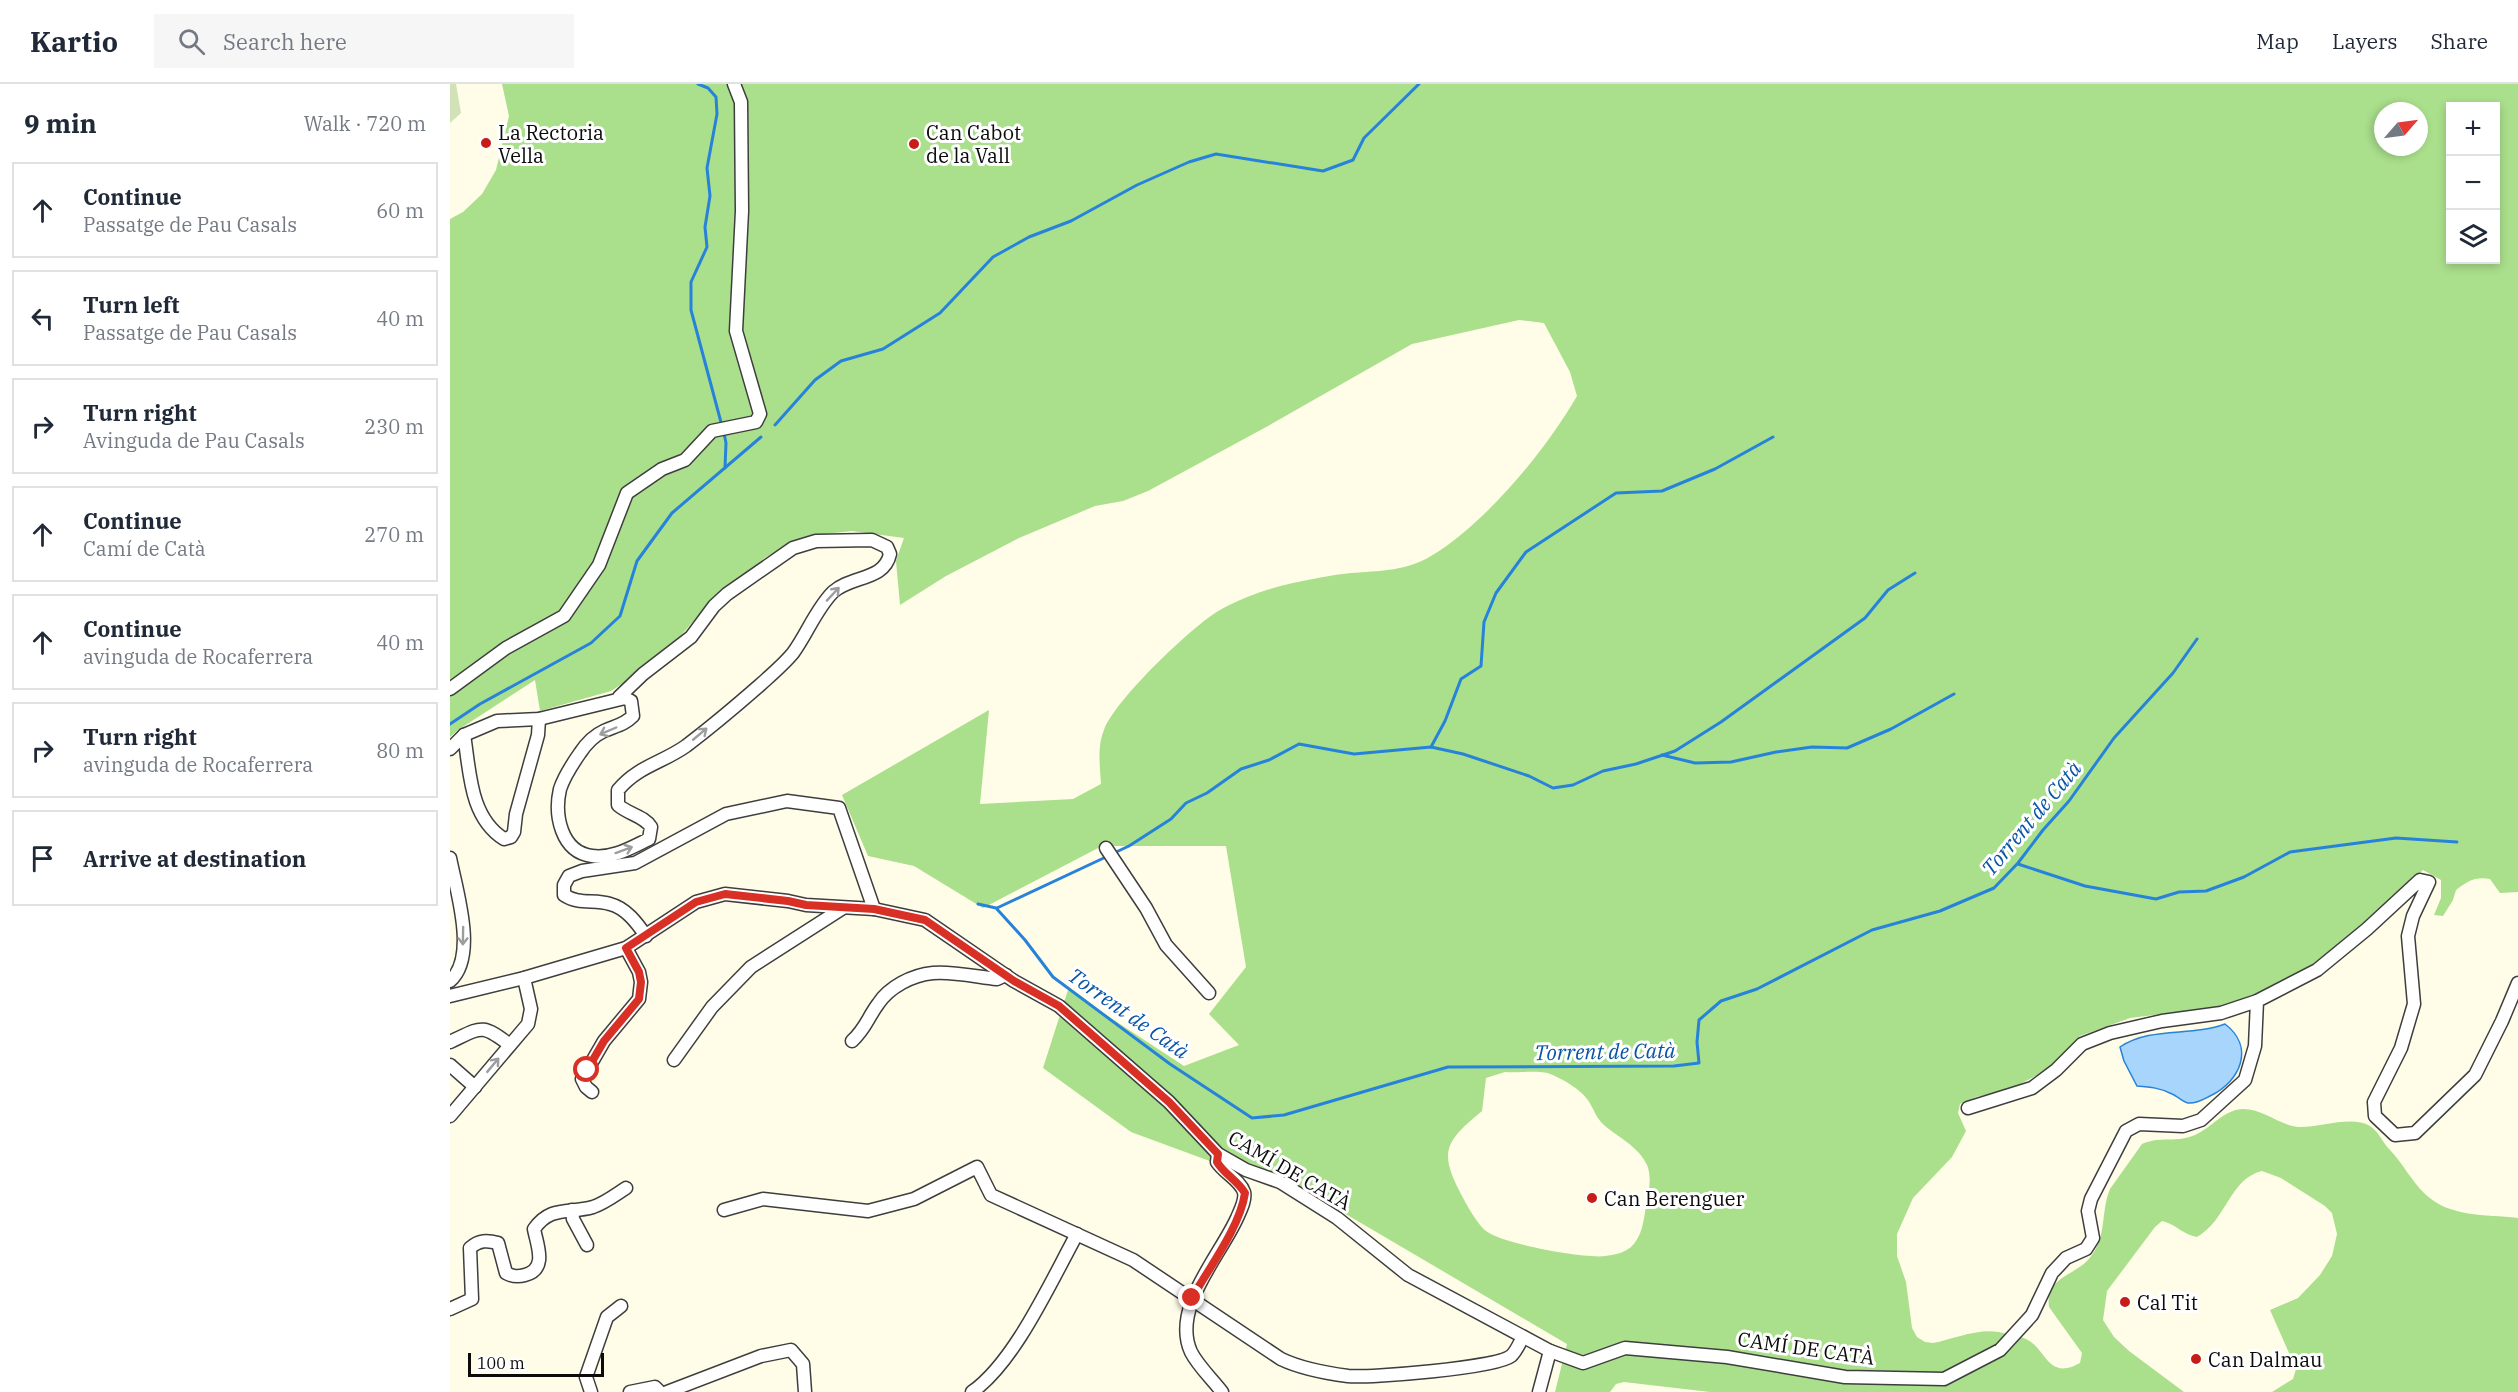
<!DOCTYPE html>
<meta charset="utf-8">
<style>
body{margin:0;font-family:"IBM Plex Serif",serif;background:#f6f6f7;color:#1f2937}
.controls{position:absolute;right:18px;top:18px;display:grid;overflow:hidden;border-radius:0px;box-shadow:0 3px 9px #0003}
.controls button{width:54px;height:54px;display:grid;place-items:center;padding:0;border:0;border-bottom:2px solid #e0e1e3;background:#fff;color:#1f2937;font:30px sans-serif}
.compass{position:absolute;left:1924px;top:18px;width:54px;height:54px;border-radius:50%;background:#fff;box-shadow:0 3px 9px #0003;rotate:62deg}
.scale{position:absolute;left:18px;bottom:15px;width:136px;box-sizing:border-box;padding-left:6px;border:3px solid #0b0b0b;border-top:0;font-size:16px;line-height:21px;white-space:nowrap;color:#0b0b0b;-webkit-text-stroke:4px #fff;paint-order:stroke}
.stop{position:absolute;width:18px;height:18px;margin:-14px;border:4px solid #d93025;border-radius:50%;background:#fff}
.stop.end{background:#d93025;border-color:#fff;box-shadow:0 2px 6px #0008}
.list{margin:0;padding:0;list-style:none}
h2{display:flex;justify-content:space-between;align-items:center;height:78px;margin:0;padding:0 24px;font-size:26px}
h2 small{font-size:20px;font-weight:400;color:#747a83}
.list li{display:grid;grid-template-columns:39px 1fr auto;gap:18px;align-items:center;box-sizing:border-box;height:96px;margin:0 12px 12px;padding:0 12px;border:2px solid #e0e1e3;border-radius:0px}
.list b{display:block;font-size:22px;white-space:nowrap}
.list p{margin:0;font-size:20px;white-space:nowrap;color:#747a83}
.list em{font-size:20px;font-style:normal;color:#747a83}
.icon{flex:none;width:33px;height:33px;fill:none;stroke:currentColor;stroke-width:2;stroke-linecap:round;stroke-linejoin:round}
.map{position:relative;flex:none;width:2068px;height:1308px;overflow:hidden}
header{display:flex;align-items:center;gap:36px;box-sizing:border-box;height:84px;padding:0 30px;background:#fff;border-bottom:2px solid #e0e1e3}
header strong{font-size:28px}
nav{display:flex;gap:33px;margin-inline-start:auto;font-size:21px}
.search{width:420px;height:54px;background:#f6f6f7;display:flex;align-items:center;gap:15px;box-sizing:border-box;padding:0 21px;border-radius:0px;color:#747a83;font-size:22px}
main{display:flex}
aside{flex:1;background:#fff}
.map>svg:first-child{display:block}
</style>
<header>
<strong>Kartio</strong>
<div class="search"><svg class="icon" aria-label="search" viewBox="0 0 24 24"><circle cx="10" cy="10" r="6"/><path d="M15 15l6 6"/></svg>Search here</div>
<nav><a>Map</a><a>Layers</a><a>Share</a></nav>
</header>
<main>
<aside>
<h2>9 min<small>Walk · 720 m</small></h2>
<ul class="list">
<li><svg class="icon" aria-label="ahead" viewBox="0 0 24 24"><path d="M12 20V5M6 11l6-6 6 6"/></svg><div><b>Continue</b><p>Passatge de Pau Casals</p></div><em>60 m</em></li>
<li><svg class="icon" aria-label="left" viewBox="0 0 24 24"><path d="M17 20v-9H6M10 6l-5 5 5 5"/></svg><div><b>Turn left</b><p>Passatge de Pau Casals</p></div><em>40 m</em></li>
<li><svg class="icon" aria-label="right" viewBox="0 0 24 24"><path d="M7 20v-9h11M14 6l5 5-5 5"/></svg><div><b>Turn right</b><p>Avinguda de Pau Casals</p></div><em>230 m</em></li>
<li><svg class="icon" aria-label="ahead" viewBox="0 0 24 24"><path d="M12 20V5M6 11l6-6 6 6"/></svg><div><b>Continue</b><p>Camí de Catà</p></div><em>270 m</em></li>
<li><svg class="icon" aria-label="ahead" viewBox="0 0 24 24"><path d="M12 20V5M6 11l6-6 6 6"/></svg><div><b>Continue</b><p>avinguda de Rocaferrera</p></div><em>40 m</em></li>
<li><svg class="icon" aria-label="right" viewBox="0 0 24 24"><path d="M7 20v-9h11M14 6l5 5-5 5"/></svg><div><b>Turn right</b><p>avinguda de Rocaferrera</p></div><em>80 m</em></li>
<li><svg class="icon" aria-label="arrive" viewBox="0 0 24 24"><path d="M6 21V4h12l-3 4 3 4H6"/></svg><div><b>Arrive at destination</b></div></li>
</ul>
</aside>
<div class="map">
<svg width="2068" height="1308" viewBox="0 0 2068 1308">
<rect width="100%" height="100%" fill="#fffde8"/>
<path fill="#aadf8c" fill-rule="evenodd" d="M52,0H2068V808L2050,809L2040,795C2026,792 2017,797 2006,806L2003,816L1993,832L1984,831L1991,814V796L1973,786L1875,873L1824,901L1777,922L1680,934L1630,952L1595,987L1559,1006L1526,1013L1510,1020L1508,1029L1516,1047L1502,1073L1463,1114L1447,1150V1172L1456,1198L1462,1244L1467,1253L1475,1258L1483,1259C1503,1255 1528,1244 1549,1248C1557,1250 1569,1251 1576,1255C1597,1265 1597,1297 1630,1279L1632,1269L1599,1223C1595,1194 1623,1192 1638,1176C1658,1154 1650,1129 1660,1105L1692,1060C1708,1052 1728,1059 1745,1051C1761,1044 1774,1026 1792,1025C1812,1024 1829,1041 1848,1043C1870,1044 1901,1031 1920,1042C1930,1049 1932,1058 1940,1066C1953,1080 1961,1096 1974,1109C1999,1134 2035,1130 2068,1134V1308H1822L1843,1295L1846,1285L1820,1226L1848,1214L1870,1191L1882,1172L1887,1150L1882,1129L1875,1122L1831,1094L1812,1087C1779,1095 1777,1136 1747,1153C1733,1151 1726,1140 1712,1137L1705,1143L1657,1207L1653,1236L1664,1253L1679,1267L1734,1308H1260L1174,1298L1166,1300L1160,1308H1105L1117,1260L882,1122L681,1048L593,984L618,906L734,982L789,961L759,930L796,883L776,762H652L533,824L464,782L418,772L392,711L539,626L530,720L623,715L651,700C650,683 647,662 654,646C664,617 743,541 770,526C793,513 817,505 843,499C862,495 882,491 901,489C929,487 956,487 981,472C1035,440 1096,366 1127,312L1120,288L1094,239L1069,236L962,260L818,342L698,407L673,417L645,422L569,454L496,492L450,521L446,477L454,454L402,447L366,451L343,458L316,473L258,520L222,562L190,588L161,607L90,627L85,596L8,646L0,653V135L13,128L32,110L46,86L59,32ZM2000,22H2046V176H2000ZM1933,27H1969V63H1933ZM1055,988C1066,989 1091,986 1100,990C1111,994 1130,1005 1137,1015C1144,1024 1145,1033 1154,1041C1169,1054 1188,1062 1197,1081C1202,1093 1199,1109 1196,1121C1194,1136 1192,1153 1181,1163C1174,1169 1164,1171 1155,1172C1135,1175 1052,1160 1036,1147C1028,1141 1016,1120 1011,1110C988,1067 996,1057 1032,1027L1036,994Z"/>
<path fill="#d1e2b8" d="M0,0H6L11,29L0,39Z"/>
<path fill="#a7d5fc" stroke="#2783da" stroke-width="1.5" d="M1775,940C1805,963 1791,997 1760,1012C1754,1015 1746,1020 1738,1019C1733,1018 1727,1012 1722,1010C1711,1004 1700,1003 1687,1002L1674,977L1670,963C1701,942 1741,953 1775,940Z"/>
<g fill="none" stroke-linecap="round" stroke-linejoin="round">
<g stroke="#2783da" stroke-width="3">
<path d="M248,0L258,4L266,13L267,30L257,84L260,112L255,143L257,163L241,198V226L272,342"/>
<path d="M325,341L365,296L391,277L433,265L490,229L543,173L579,153L621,137L687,101L739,78L766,70L873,87L903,76L914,54L969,0"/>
<path d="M274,349L276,359L275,384"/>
<path d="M0,640L30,620L141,559L170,532L187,477L222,429L311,353"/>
<path d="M981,663L995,637L1011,595L1031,582L1034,538L1046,509L1076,468L1166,409L1212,407L1265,385L1323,353"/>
<path d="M1212,671L1245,679L1281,678L1326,668L1362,663L1397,664L1441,645L1504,610"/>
<path d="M664,769L679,762L721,735L736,719L757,709L791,685L819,676L849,660L904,670L981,663L1013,670L1079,692L1103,704L1123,701L1153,687L1186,680L1225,667L1271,638L1415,534L1438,506L1465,489"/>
<path d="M1568,780L1635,802L1706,815L1729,808L1756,807L1794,793L1840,768L1946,754L2007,758"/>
<path d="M528,820L546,824L575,856L603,893L720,980L802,1034L834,1031L998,983L1224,982L1249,979L1247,958L1249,936L1271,917L1307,905L1422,846L1490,827L1544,804L1568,779L1593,746L1619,717L1664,654L1723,589L1747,555"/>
<path d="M547,824L658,772"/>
</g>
<g stroke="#3e3e3e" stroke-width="15">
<g id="minor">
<path d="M0,605L56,564L114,532L149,481L177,409L212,385L235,376L262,347L306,338L310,330L286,247L292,127L291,18L284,0"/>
<path d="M14,651C20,686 19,733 54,755L61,753L64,748L66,730L88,651L89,635"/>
<path d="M0,665L14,651L47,637L89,635L175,614L181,617L183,632C174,641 165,642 154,647C145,651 136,660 130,669C123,679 114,693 110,705C104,731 111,768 142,772C163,775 182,763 199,755L201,743C194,732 178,730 168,721V706C188,682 212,679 236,662C261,643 286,622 310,601C321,591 334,580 343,569C357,550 366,525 383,508C402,491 434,497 440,470L437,463L422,456L366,457L343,464L277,510L264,522L241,553L193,590L169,613"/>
<path d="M656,764L696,824L716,861L759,909"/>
<path d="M0,774C6,805 28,873 0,897"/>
<path d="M196,852C187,839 176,824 160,820C144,815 129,821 114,811V801L119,792L132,787L185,779L276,730L337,717L389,724L424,825"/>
<path d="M0,912L74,894L176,864L246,818L275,810L338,817L356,821L424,825L475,836L564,897L609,922L719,1018L768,1070L796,1086L830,1098L887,1134L958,1191L1100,1267L1133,1279L1175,1264L1277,1273L1395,1293L1494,1295L1550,1266L1582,1231L1602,1189L1616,1174L1636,1165L1643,1154L1638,1127L1641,1115L1676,1047L1689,1040L1733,1042L1751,1036L1795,996L1805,962L1807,917L1867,886L1917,845L1970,796L1979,798L1963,832L1958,852L1964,920L1951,964L1924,1018L1925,1032L1945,1051L1965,1049L2025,991L2052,937L2068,899"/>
<path d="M402,957C416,944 417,935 428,920C439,903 462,891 483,889C501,887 528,893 547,895L556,891"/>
<path d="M0,958C32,943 31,939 60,961"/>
<path d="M224,976L262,923L301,883L393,824"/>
<path d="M0,981L25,1003"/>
<path d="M142,1008L136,1003L132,995L154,957L189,915L191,898L189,888L176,864"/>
<path d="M1518,1024L1582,1004L1606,986L1632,960L1660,949L1712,937L1771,929L1807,917"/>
<path d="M0,1032L78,940L81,925L74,894"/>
<path d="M768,1070L767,1078C774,1089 790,1096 794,1108C796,1116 790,1127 787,1134C770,1172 721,1224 741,1268C748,1282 763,1296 772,1308"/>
<path d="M122,1126L123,1135L137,1161"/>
<path d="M274,1126L313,1115L418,1127L464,1115L527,1083L541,1111L683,1176L831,1275C852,1285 875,1289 898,1292C920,1294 1046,1284 1061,1272C1066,1268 1070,1258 1073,1253"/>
<path d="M0,1225L22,1215L20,1164C29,1156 37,1156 48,1159L56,1189C63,1193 68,1193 75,1191C98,1185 87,1161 84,1145C101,1121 119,1130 143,1123C155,1119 165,1111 176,1104"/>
<path d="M141,1308L136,1293L157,1233L171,1222"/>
<path d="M180,1308L205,1303L210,1308"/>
<path d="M217,1308L311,1272L341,1266L353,1280L355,1308"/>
<path d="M522,1308C565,1278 601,1197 627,1150"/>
<path d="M1089,1308L1100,1267"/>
</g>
</g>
<use href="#minor" stroke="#fff" stroke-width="12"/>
</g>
<defs><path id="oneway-shaft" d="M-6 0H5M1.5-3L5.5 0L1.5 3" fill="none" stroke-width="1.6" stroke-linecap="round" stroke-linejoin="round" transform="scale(1.5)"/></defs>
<g stroke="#9d9d9d">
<use href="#oneway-shaft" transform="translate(383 510) rotate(-47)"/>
<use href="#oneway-shaft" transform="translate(158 647) rotate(157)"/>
<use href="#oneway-shaft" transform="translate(250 650) rotate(-40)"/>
<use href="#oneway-shaft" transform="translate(174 766) rotate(-20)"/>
<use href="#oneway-shaft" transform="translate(13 852) rotate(91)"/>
<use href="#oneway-shaft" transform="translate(43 981) rotate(-50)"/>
</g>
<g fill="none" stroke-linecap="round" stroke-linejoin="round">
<path stroke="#d93025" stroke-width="8" d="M137,986L154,957L189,915L191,898L189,888L176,864L246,818L275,810L338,817L356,821L424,825L475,836L564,897L609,922L719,1018L768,1070L767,1078C774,1090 787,1096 795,1109C790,1143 759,1184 742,1214"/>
</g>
<g fill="#c71d16" stroke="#fff" stroke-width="2">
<circle cx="36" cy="59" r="6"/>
<circle cx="464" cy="60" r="6"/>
<circle cx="1142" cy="1114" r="6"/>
<circle cx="1675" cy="1218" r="6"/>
<circle cx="1746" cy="1275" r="6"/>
</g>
<g text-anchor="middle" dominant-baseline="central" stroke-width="6" stroke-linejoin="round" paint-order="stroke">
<g font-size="20" fill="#0b0b0b" stroke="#fff" text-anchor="start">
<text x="48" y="48">La Rectoria<tspan x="48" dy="23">Vella</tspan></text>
<text x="476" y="48">Can Cabot<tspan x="476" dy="23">de la Vall</tspan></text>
<text x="1154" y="1114">Can Berenguer</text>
<text x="1687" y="1218">Cal Tit</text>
<text x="1758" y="1275">Can Dalmau</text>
</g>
<g font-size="20" fill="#0b0b0b" stroke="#fff">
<text transform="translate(840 1086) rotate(30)">CAMÍ DE CATÀ</text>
<text transform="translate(1356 1264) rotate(8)">CAMÍ DE CATÀ</text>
</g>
<g font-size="21" font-style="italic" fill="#0954a7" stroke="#fff">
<text transform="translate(1581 734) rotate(-50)">Torrent de Catà</text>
<text transform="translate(679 929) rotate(35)">Torrent de Catà</text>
<text transform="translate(1155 967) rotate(-1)">Torrent de Catà</text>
</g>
</g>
</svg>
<div class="controls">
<button>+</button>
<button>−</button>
<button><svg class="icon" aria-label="layers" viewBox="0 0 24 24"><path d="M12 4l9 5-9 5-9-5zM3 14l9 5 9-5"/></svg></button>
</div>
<svg class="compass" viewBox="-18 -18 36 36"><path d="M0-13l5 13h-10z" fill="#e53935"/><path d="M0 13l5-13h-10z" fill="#747a83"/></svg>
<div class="scale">100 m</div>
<div class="stop" style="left:137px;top:986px"></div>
<div class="stop end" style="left:742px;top:1214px"></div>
</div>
</main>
